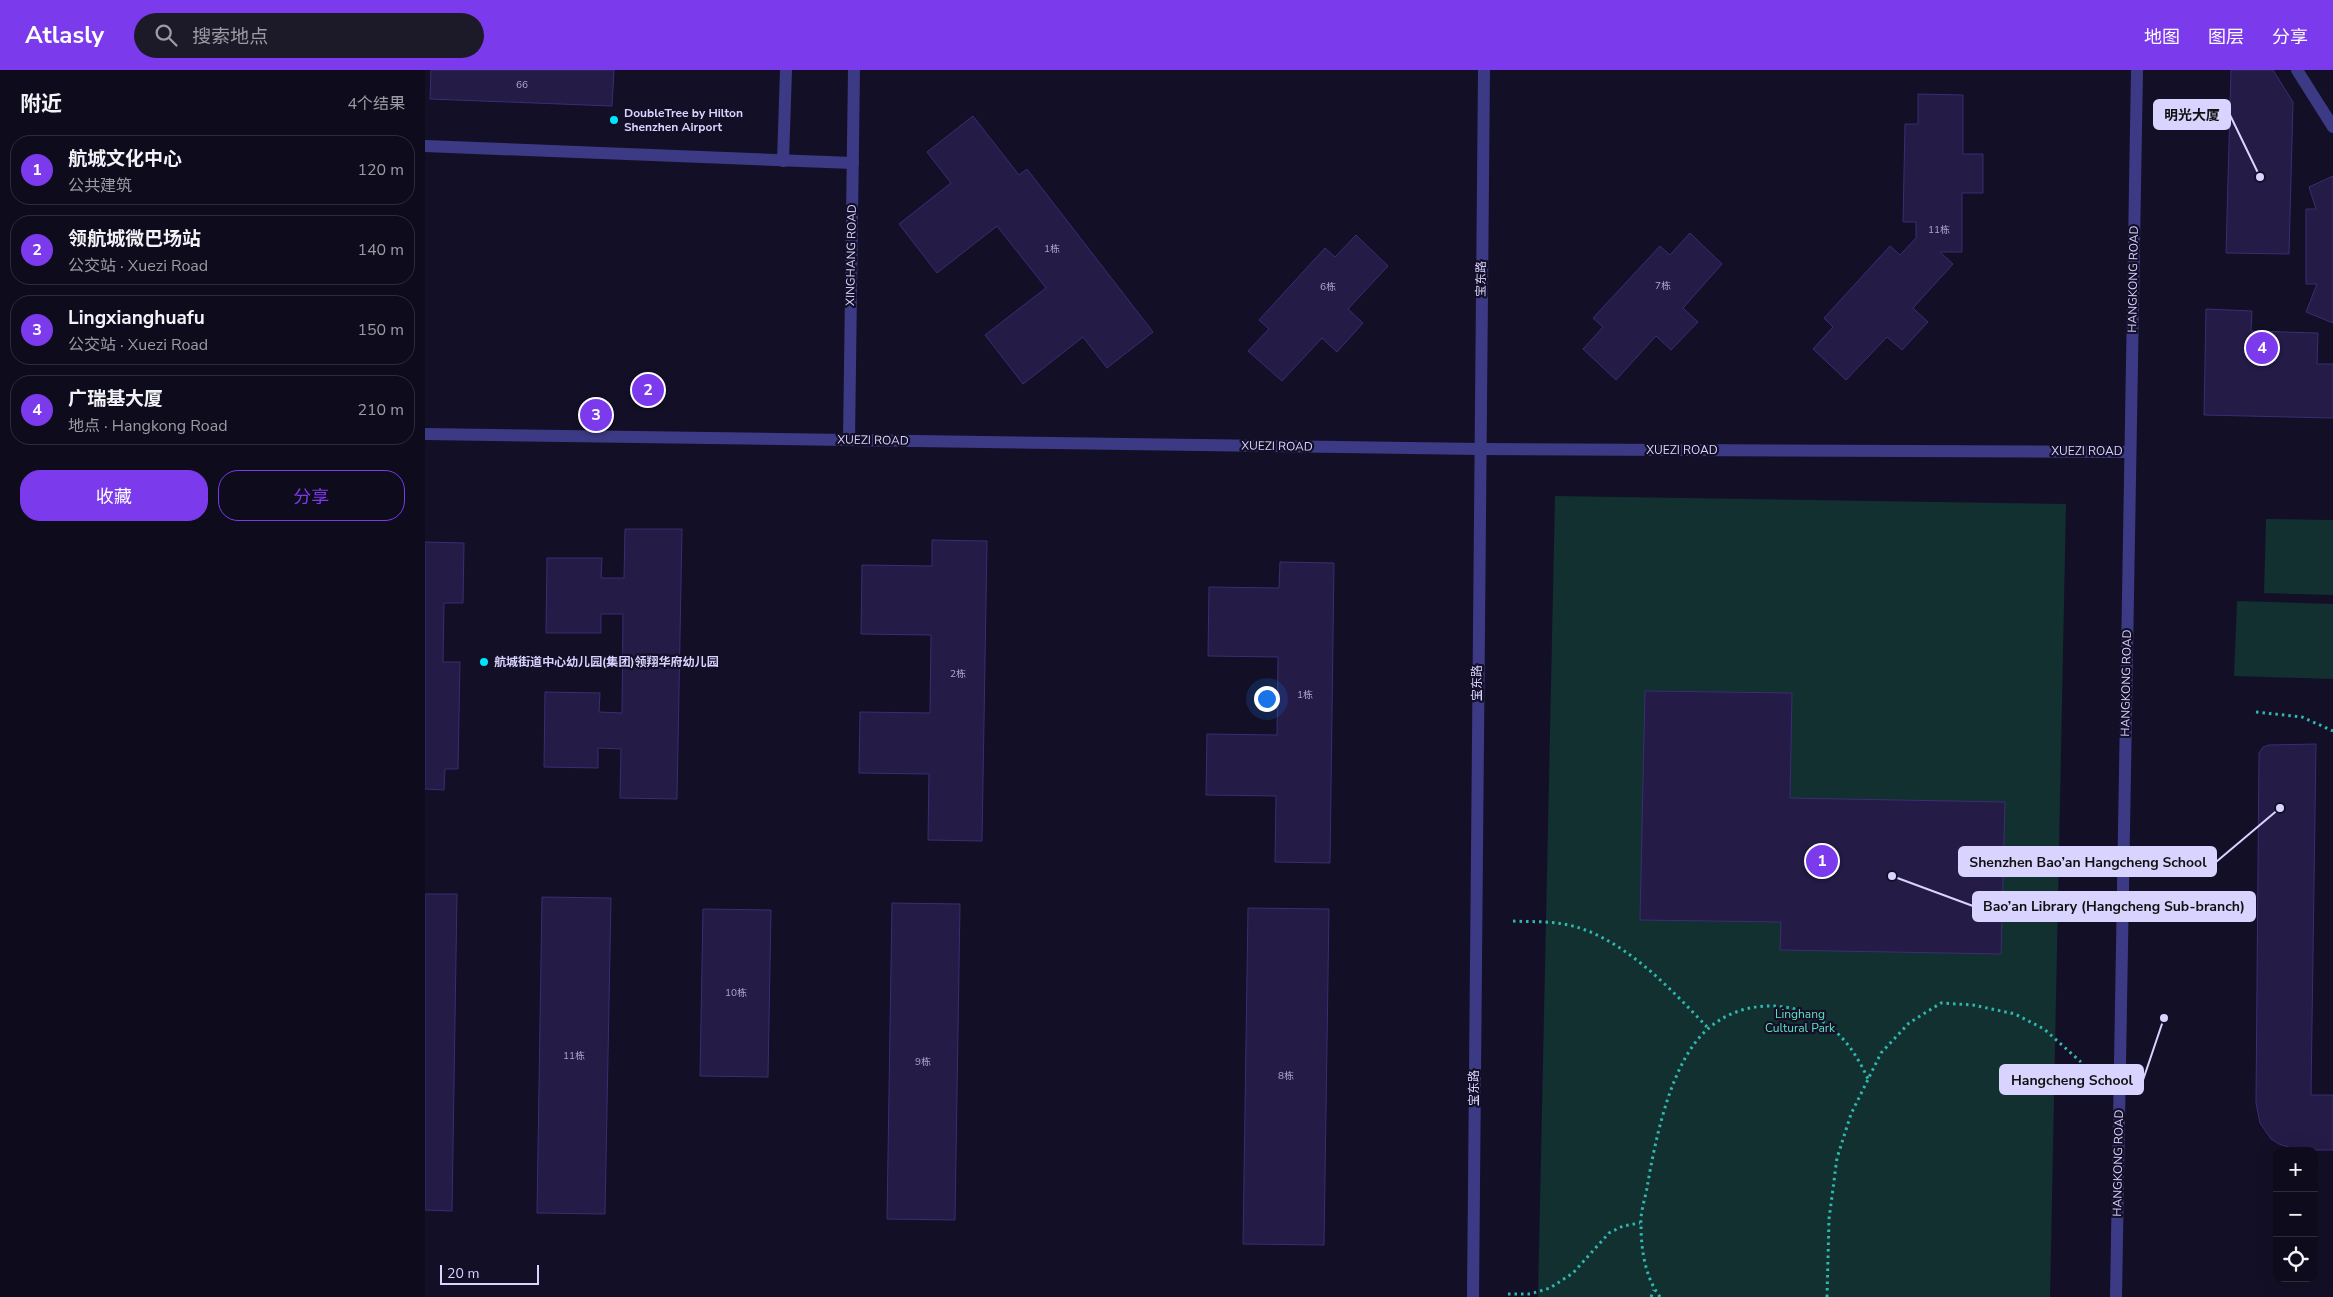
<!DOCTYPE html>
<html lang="zh">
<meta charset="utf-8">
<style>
body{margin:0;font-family:"Nunito Sans","Noto Sans SC",sans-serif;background:#1c1929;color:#f1f3f6}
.controls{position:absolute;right:15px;bottom:15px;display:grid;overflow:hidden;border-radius:10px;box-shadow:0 5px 20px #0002}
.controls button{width:45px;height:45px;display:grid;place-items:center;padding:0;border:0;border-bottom:1px solid #2e2b3b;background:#0e0b1c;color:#f1f3f6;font:25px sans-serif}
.scale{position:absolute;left:15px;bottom:12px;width:99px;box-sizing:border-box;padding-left:5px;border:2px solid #d9d4ff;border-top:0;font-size:14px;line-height:18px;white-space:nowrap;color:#d9d4ff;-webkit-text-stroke:4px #130f26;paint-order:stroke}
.you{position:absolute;left:841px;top:628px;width:18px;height:18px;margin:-12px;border:4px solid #fff;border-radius:50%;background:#1a73e8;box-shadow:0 0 0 8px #1a73e833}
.badge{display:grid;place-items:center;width:32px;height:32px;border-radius:50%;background:#7c3aed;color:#fff;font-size:16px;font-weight:700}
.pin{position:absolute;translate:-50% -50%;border:2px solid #fff;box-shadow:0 1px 5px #0006}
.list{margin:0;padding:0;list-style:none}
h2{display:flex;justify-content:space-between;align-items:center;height:65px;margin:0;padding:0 20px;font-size:21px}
h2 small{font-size:16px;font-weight:400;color:#9b9ba3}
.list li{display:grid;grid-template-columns:32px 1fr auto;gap:15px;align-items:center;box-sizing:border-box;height:70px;margin:0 10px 10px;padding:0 10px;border:1px solid #2e2b3b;border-radius:20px}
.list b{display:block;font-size:19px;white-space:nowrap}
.list p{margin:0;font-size:16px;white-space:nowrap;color:#9b9ba3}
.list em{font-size:16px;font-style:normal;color:#9b9ba3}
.actions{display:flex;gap:10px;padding:15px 20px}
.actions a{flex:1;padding:11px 0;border:1px solid #7c3aed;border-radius:20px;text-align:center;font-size:18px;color:#7c3aed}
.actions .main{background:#7c3aed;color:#fff}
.icon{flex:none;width:28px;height:28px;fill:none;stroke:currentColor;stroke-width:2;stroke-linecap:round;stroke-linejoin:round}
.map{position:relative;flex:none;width:1908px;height:1227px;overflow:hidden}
header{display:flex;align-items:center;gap:30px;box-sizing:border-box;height:70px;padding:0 25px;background:#7c3aed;color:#fff}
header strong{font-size:24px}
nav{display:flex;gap:28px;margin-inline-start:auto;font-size:18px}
.search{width:350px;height:45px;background:#1c1929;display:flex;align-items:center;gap:12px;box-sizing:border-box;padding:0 18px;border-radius:28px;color:#9b9ba3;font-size:19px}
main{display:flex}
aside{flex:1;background:#0e0b1c}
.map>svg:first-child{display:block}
</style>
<header>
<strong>Atlasly</strong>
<div class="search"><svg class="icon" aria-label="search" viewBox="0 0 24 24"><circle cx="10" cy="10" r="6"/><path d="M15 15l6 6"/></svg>搜索地点</div>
<nav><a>地图</a><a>图层</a><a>分享</a></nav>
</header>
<main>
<aside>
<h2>附近<small>4个结果</small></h2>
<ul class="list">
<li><span class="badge">1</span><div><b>航城文化中心</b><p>公共建筑</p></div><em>120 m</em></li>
<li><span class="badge">2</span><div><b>领航城微巴场站</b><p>公交站 · Xuezi Road</p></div><em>140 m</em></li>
<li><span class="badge">3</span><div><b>Lingxianghuafu</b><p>公交站 · Xuezi Road</p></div><em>150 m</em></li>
<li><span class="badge">4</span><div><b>广瑞基大厦</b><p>地点 · Hangkong Road</p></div><em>210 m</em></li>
</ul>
<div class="actions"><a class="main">收藏</a><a>分享</a></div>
</aside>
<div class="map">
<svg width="1908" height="1227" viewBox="0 0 1908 1227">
<rect width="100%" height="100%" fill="#130f26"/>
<g fill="#12302f">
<path d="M1130,426L1641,434L1625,1227H1113Z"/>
<path d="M1841,449L1908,450V525L1839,523Z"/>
<path d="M1812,531L1908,534V609L1809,606Z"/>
</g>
<g fill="#241b47" stroke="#3b2d73">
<path d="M6,0H189L187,36L5,29Z"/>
<path d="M1806,0H1848L1868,32L1864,184L1801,183Z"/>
<path d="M1493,24L1538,25V84H1558V123H1537V182H1515L1528,194L1488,238L1503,252L1477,280L1462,267L1421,310L1388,279L1408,257L1399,248L1465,176L1475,185L1491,168V152H1478L1480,54H1493Z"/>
<path d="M548,46L594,105L602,99L728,262L682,298L658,267L598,314L560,265L621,218L572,156L512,203L474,154L526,113L502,82Z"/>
<path d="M1908,106V253L1881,242L1892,214H1881V139H1891L1884,117Z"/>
<path d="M1265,163L1297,194L1258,238L1273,252L1246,280L1231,266L1191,310L1158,279L1178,257L1168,248L1235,176L1245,185Z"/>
<path d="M931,165L963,196L923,239L938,253L912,282L897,268L857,311L823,281L844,259L834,250L900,178L910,187Z"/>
<path d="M1781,239L1827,241L1826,261L1893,263L1892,294H1908V348L1779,345Z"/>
<path d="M200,459H257L252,729L195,728L196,679L173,678V698L119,697L120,622L175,623L174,642L197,643L198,544H176V563H121L122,488H177L176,508H199Z"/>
<path d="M507,470L562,471L557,771L503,770L504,704L434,703L435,642L505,643L506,565L436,564L437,495L507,496Z"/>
<path d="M0,472L39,473L38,533H19L18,592H35L33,699H20L19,720L0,719Z"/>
<path d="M855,492L909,493L905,793L850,792L851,726L781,725L782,664L852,665L853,587L783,586L784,517L854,518Z"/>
<path d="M1220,621L1367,623L1365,728L1580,732L1576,884L1355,880L1356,852L1215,850Z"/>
<path d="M1891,674L1886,1025H1908V1080H1873L1854,1074L1846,1069L1835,1053L1831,1033L1834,683L1838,677L1844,675Z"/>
<path d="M0,824H32L27,1141L0,1140Z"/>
<path d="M117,827L186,828L180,1144L112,1143Z"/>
<path d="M467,833L535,834L530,1150L462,1149Z"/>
<path d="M823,838L904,839L899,1175L818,1174Z"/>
<path d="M278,839L346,840L343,1007L275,1006Z"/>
</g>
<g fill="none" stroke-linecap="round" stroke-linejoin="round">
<g stroke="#2fb8b0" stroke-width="3" stroke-dasharray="2.5 4" stroke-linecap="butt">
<path d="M1831,642L1877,647L1908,661"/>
<path d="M1088,851C1105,852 1122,851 1138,854C1194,863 1246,919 1283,958"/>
<path d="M1083,1224H1105L1125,1218L1148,1203L1184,1163L1198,1156L1215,1153"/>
<path d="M1226,1227L1229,1220"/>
<path d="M1235,1227C1220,1207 1216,1179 1216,1155C1215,1143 1220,1129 1222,1118C1230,1071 1246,989 1284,958C1308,937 1343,931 1373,940C1408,951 1428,976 1443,1009"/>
<path d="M1402,1227L1404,1149L1412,1088L1426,1044L1456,983L1484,953L1516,933L1548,935L1590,944L1619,959L1656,992"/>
</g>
<g stroke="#3d3a85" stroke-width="12">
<path d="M1872,0L1908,57"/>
<path d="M0,76L428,93"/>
<path d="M358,91L361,0"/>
<path d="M0,364L1054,379L1705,382"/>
<path d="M424,370L429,0"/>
<path d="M1048,1227L1059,0"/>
<path d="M1691,1227L1712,0"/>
</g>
</g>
<g fill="#00e5ff" stroke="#130f26" stroke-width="2">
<circle cx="189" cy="50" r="5"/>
<circle cx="59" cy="592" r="5"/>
</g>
<g text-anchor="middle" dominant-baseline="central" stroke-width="4.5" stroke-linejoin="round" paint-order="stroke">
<g font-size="10" fill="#aca6d1">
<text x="97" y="15">66</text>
<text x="1514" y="160">11栋</text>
<text x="627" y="179">1栋</text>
<text x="1238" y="216">7栋</text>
<text x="903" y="217">6栋</text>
<text x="533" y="604">2栋</text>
<text x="880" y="625">1栋</text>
<text x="311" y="923">10栋</text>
<text x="149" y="986">11栋</text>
<text x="498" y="992">9栋</text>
<text x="861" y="1006">8栋</text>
</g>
<g font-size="12" font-weight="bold" fill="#d9d4ff" stroke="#130f26" text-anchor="start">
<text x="199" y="43">DoubleTree by Hilton<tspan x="199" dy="14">Shenzhen Airport</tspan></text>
<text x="69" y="592">航城街道中心幼儿园(集团)领翔华府幼儿园</text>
</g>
<g font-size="12" fill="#d9d4ff" stroke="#130f26">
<text transform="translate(426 185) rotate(-89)">XINGHANG ROAD</text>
<text transform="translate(1056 209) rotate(-89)">宝东路</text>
<text transform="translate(1708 209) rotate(-89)">HANGKONG ROAD</text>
<text transform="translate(448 370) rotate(1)">XUEZI ROAD</text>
<text transform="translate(852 376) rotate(1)">XUEZI ROAD</text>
<text x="1257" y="380">XUEZI ROAD</text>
<text x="1662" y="381">XUEZI ROAD</text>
<text transform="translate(1052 613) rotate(-90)">宝东路</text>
<text transform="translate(1701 613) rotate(-89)">HANGKONG ROAD</text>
<text transform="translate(1049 1018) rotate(-90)">宝东路</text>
<text transform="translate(1693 1093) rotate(-89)">HANGKONG ROAD</text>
</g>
<g font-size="12" fill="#5fe0c0" stroke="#130f26">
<text x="1375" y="944">Linghang<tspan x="1375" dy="14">Cultural Park</tspan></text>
</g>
</g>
<path fill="none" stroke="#d9d4ff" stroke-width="2" d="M1835 107L1805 45M1855 738L1791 792M1467 806L1548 836M1739 948L1718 1010"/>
<g fill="#d9d4ff" stroke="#130f26" stroke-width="2">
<circle cx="1835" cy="107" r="5"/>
<circle cx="1855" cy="738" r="5"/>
<circle cx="1467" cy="806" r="5"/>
<circle cx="1739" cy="948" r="5"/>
</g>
<g fill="#d9d4ff" stroke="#d9d4ff" stroke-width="2">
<rect x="1729" y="30" width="76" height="29" rx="5"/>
<rect x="1534" y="777" width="257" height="29" rx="5"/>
<rect x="1548" y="822" width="282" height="29" rx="5"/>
<rect x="1575" y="995" width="143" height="29" rx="5"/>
</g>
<g font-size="14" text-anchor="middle" font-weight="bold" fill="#111">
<text x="1767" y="50">明光大厦</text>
<text x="1663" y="797">Shenzhen Bao’an Hangcheng School</text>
<text x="1689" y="841">Bao’an Library (Hangcheng Sub-branch)</text>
<text x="1647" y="1015">Hangcheng School</text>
</g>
</svg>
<div class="controls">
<button>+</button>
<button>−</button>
<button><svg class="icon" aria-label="locate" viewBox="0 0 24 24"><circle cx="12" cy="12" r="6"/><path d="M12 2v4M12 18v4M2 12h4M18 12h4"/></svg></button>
</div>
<div class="scale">20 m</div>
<div class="you"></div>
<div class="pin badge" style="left:1397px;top:791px">1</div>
<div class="pin badge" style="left:223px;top:320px">2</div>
<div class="pin badge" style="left:171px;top:345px">3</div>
<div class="pin badge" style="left:1837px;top:278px">4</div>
</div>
</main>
